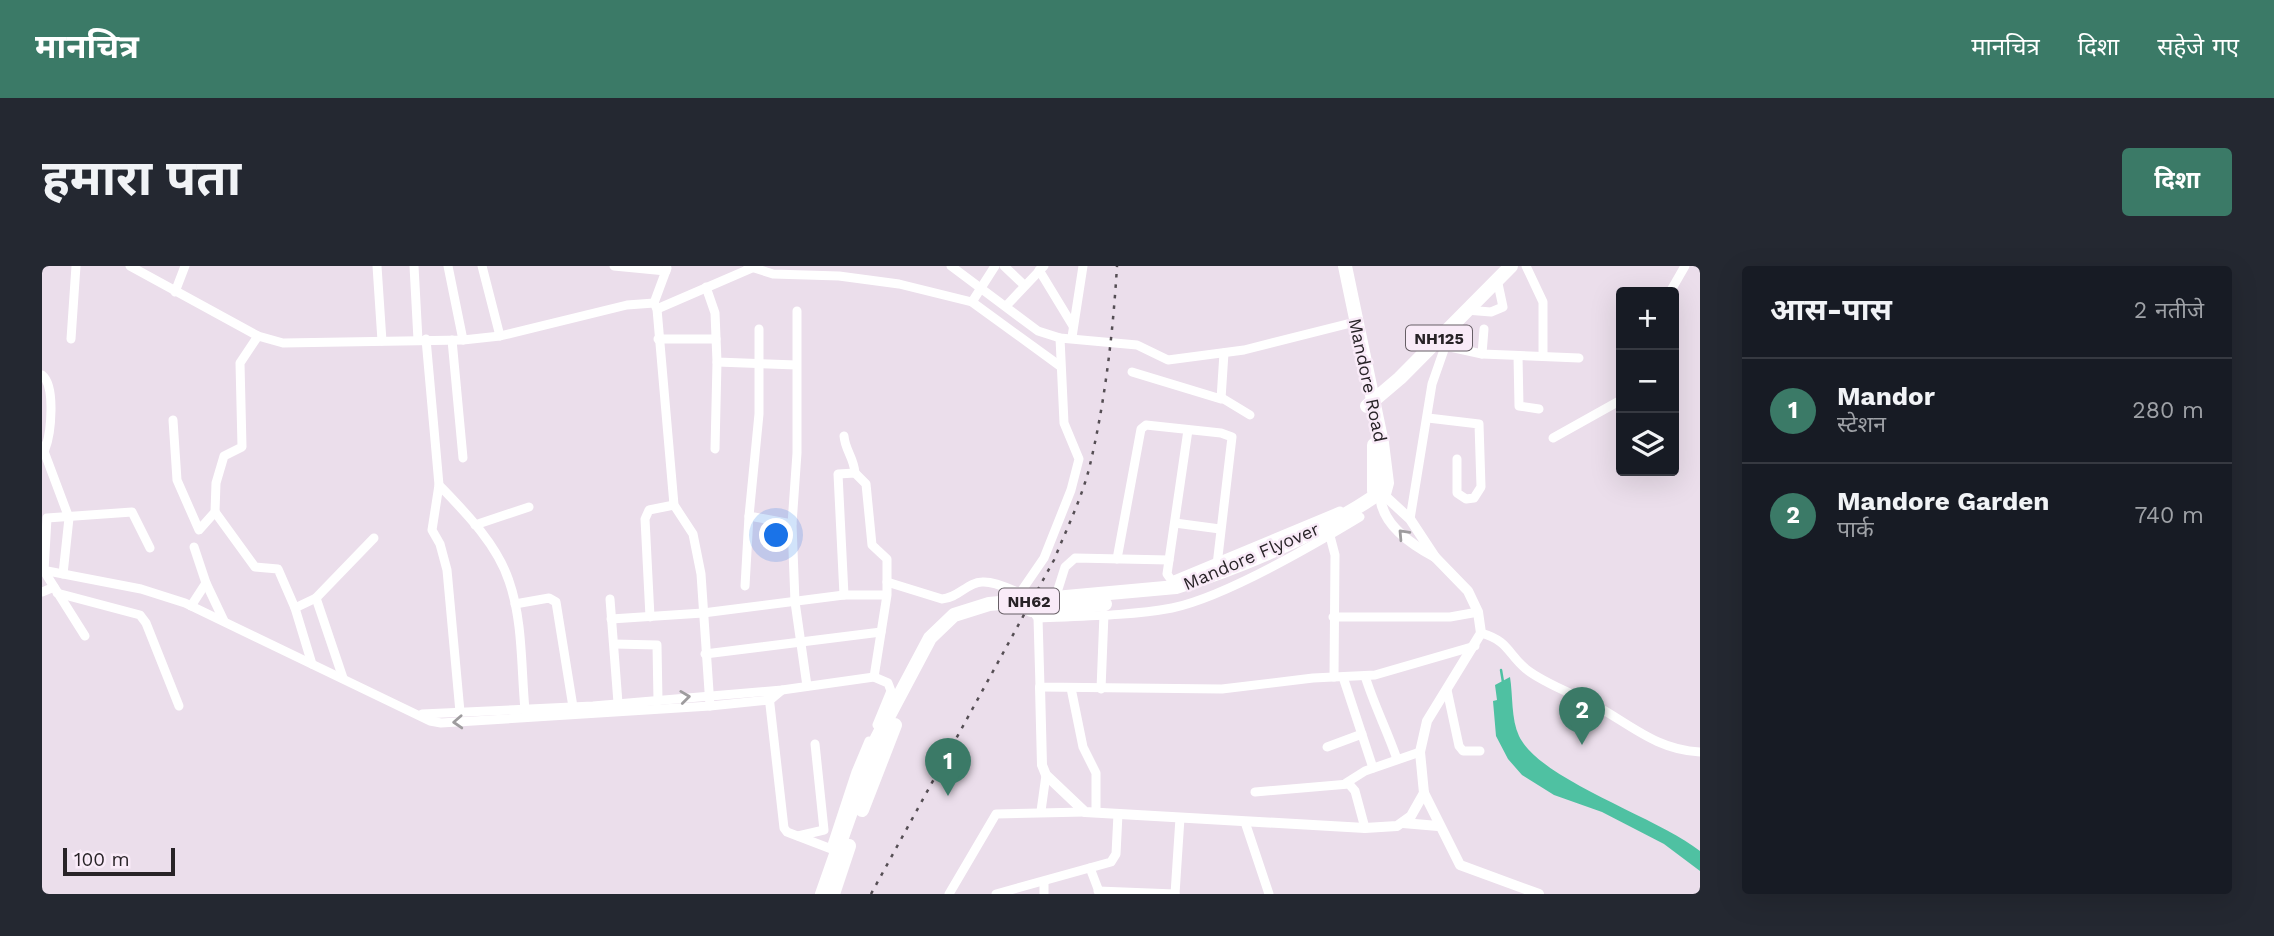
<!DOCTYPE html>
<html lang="hi">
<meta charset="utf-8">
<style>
body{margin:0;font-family:"Work Sans","Noto Sans Devanagari",sans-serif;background:#242831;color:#f1f3f6}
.controls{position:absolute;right:21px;top:21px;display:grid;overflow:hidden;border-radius:7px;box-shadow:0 7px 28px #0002}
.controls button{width:63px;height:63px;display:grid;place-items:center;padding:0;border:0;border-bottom:2px solid #363941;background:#171b24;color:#f1f3f6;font:35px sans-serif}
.scale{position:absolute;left:21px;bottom:18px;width:112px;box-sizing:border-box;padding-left:7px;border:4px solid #282327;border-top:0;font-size:19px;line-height:24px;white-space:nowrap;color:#282327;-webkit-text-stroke:5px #f9ebf8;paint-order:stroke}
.you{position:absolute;left:735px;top:270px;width:24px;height:24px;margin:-18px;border:5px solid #fff;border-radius:50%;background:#1a73e8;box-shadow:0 0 0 10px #1a73e833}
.badge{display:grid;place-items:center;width:46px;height:46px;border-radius:50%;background:#3b7a67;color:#fff;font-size:23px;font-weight:700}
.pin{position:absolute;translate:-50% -58px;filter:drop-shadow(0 2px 4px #0008)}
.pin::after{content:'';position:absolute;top:37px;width:24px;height:21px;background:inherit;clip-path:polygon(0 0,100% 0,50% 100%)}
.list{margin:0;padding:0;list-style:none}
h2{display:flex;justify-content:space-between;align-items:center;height:91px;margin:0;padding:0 28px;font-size:30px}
h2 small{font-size:23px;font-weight:400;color:#9ea1a6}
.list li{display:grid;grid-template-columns:46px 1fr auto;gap:21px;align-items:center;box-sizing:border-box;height:105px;padding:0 28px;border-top:2px solid #363941}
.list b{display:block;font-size:26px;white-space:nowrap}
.list p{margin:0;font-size:23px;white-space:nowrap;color:#9ea1a6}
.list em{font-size:23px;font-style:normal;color:#9ea1a6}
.icon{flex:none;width:38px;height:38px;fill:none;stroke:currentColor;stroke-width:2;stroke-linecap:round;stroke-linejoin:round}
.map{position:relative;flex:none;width:1658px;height:628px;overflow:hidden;border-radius:7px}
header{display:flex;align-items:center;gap:42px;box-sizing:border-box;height:98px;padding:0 35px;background:#3b7a67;color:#fff}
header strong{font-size:33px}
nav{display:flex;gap:38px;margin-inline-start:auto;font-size:24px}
.intro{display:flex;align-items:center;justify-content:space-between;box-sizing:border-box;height:168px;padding:0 42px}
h1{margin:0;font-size:49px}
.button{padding:18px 32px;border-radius:7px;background:#3b7a67;color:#fff;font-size:24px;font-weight:700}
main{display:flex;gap:42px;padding:0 42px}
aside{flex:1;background:#171b24;border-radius:7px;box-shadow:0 7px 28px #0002}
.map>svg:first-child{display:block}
</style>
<header>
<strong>मानचित्र</strong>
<nav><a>मानचित्र</a><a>दिशा</a><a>सहेजे गए</a></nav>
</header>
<div class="intro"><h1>हमारा पता</h1><a class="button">दिशा</a></div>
<main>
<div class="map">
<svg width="1658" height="628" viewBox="0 0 1658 628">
<rect width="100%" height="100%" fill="#ebdeeb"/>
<path fill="#4fc1a2" d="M1468,411C1471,429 1469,453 1477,470C1498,514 1615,551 1658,585V605L1622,578L1560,546L1512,529L1480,509L1466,493L1454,470L1451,435L1455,434L1453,419Z"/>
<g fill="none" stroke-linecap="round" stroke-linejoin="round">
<path stroke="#4fc1a2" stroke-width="2.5" d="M1459,404L1461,416"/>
<g stroke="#fff" stroke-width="9">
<path d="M88,0L216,70L241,77L421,74L458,70L585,39L612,37L615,43L632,239L651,268L659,308L668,440"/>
<path d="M335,0L340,75"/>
<path d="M372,0L376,74"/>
<path d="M406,0L421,74"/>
<path d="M440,0L458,70"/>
<path d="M572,0L624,5"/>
<path d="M706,0L731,8L797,10L857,18L930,36L1018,100"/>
<path d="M909,0L996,65L1018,72L1095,79L1126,94L1202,84L1305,58"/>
<path d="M962,0L982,19"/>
<path d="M1484,0L1501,36V90"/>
<path d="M997,4L1031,60"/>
<path d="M664,21L673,47L675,96L754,99"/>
<path d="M133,26L143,0"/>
<path d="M1628,26L1643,0"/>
<path d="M930,36L953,0"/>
<path d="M612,37L625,2"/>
<path d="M965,39L1002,0"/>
<path d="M615,43L712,1"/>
<path d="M1424,44L1449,46L1461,41L1455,13"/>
<path d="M755,45V187L750,258L753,336L765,420"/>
<path d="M717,63V148L707,250L750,258"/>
<path d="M1442,63L1440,88L1537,92"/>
<path d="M1030,71L1041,0"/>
<path d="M1018,72L1022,157L1037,193L1029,224L1002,292L978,327L996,352L998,421L1180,423L1271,412L1333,409L1433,380"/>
<path d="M29,73L34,0"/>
<path d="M384,73L397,219L390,264L398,278L405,304L418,446"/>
<path d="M616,73H674"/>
<path d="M410,74L421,192"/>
<path d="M1400,74L1408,81L1440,88"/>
<path d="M1476,90L1477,140L1497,143"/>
<path d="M1090,106L1179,133L1182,87"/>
<path d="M0,109C14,120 9,168 3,183"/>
<path d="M1180,132L1208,149"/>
<path d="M1386,152L1437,158L1439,221L1432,232L1424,233L1415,227V193"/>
<path d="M131,154L135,214L157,264L173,246L174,217L182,190L200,181L198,97L216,70"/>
<path d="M1146,164L1125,308L1130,315L1298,245"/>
<path d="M802,170C803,184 812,192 813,207"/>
<path d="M1511,172L1579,134"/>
<path d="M0,180L27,252L21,308"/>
<path d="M673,183L675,96"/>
<path d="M397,219C423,246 455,278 467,315C481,355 479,402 483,444"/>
<path d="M173,246L213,301L236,303L253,342L270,398"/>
<path d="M1368,253L1390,118L1404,78"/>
<path d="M1133,257L1178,263"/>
<path d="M433,259L487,241"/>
<path d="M1288,270L1293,289L1292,411"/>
<path d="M1075,293L1099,163L1104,159L1179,167L1190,171L1175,299"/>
<path d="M0,304L99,323L143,337L388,455L399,457L668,440L728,434L740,424"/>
<path d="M845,316L900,333C916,332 926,316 940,316C952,315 967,323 978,327"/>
<path d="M164,317L182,355"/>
<path d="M703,320L707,250"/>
<path d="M0,326L12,321"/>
<path d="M15,327L98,349L104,357L137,440"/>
<path d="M568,333L576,437"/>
<path d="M1012,336L1023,301L1033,292L1127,294"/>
<path d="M473,338L507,332L514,336L531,441"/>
<path d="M149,340L164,317L152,281"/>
<path d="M253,342L274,332"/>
<path d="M608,351L603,253L607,244L632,239"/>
<path d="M1291,351H1408L1436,346"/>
<path d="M996,352C1040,350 1087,350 1130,342C1183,331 1270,280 1318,251"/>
<path d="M569,353L661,347L802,329"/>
<path d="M1439,367C1467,375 1465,387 1484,403C1503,418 1530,427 1551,438C1588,458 1614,484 1658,486"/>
<path d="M43,370L2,305L5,252L90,246L108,282"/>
<path d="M572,378L615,379L616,435"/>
<path d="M663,388L839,366"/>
<path d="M1323,410C1332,439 1345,464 1355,493"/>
<path d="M832,411L845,329V293L830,279L824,218L813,207L796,208L802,329H845"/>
<path d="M1301,411L1331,502"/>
<path d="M301,412L274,332L332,272"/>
<path d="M1029,422L1041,481L1054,507V546"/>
<path d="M1059,423L1062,348"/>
<path d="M1405,424L1417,480L1421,485H1438"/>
<path d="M727,430L742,562L745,566L792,584"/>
<path d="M380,448L551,440L740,424L832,411L846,417L849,425L835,459"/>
<path d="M1285,481L1320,468"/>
<path d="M1304,517L1323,505L1378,486"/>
<path d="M1213,526L1307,518L1313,525L1323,562"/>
<path d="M999,545L1004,509"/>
<path d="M1203,556L1227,628"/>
<path d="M756,570L782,564L773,478"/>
<path d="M789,582L814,506L827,475"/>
<path d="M1048,602L1058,628"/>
<path d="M1056,625L1133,628"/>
<path d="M907,628L954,548L1043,546"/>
<path d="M954,628L1069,596L1074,588L1076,548"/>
<path d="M1002,628V616"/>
<path d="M1133,628L1138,552"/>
</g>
<g stroke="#fff" stroke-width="10">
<path d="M1339,236C1344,262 1372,280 1393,291"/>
<path d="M998,421L1000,499L1004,509L1043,546L1323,562L1355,560L1369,550L1382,527L1378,486L1385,455L1439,367L1436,346L1426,325L1393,291L1368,253L1343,230"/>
<path d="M1382,527L1418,599L1497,628"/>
<path d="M1361,557L1396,560"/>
</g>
<g stroke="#fff" stroke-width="14">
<path d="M1303,0L1340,177L1345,217L1342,228"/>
<path d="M1325,140L1358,112L1469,0"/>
<path d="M1332,179V225"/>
<path d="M989,344L1063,338"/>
<path d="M820,544L853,459"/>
<path d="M780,628L835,472L888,372L912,349L947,338L1134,321C1197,302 1276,268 1330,232"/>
<path d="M791,628L807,580"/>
</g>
<path stroke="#554e54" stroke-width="2.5" stroke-dasharray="3.5 7" stroke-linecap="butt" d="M829,628L1012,294C1024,264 1039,234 1047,203C1063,137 1071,67 1075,0"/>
</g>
<defs><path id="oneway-chevron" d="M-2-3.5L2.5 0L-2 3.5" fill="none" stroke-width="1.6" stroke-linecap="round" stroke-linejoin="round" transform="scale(1.75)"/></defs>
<g stroke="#9e9c9e">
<use href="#oneway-chevron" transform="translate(1361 268) rotate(-133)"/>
<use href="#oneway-chevron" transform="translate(643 431) rotate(-7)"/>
<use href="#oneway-chevron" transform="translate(416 456) rotate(177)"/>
</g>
<g text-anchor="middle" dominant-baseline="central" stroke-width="5" stroke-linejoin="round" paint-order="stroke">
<g fill="#f9ebf8" stroke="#675f66" stroke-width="2">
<rect x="1364" y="59.5" width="66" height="25" rx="5"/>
<rect x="957" y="322.5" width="60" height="25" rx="5"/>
</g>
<g font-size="16" font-weight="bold" fill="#282327">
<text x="1397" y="72">NH125</text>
<text x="987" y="335">NH62</text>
</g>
<g font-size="18" fill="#282327" stroke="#f9ebf8">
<text transform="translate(1326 114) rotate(78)">Mandore Road</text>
<text transform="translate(1209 290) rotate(-23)">Mandore Flyover</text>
</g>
</g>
</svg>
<div class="controls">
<button>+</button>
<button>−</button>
<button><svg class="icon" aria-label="layers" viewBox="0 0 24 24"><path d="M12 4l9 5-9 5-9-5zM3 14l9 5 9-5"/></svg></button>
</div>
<div class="scale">100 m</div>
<div class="you"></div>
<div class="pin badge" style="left:906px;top:530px">1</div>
<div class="pin badge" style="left:1540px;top:479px">2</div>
</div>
<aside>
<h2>आस-पास<small>2 नतीजे</small></h2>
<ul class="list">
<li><span class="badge">1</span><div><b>Mandor</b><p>स्टेशन</p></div><em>280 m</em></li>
<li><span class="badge">2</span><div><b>Mandore Garden</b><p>पार्क</p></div><em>740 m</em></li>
</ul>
</aside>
</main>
